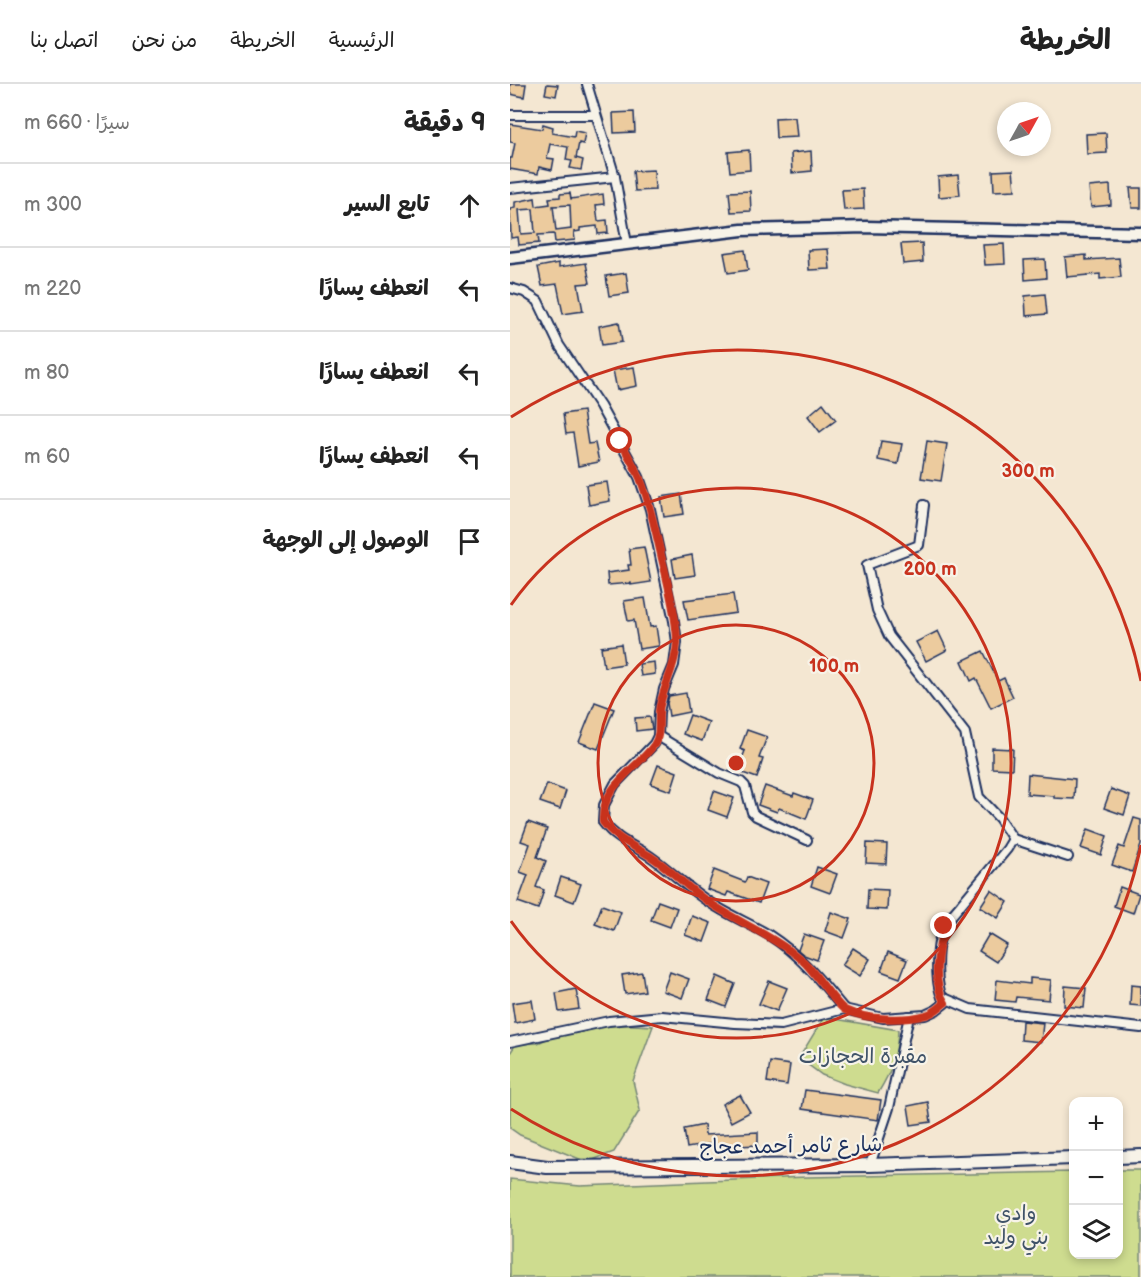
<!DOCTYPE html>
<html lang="ar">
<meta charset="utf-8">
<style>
body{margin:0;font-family:"Balsamiq Sans","Playpen Sans Arabic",sans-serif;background:#f6f6f6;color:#222;direction:rtl}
.controls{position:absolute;right:18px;bottom:18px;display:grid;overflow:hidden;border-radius:12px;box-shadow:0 3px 9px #0003}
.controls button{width:54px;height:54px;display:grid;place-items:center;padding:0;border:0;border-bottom:2px solid #e0e0e0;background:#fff;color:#222;font:30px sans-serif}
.compass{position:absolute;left:487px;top:18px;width:54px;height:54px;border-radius:50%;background:#fff;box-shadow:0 3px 9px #0003;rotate:50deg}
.stop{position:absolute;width:18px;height:18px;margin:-14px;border:4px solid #c8321e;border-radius:50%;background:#fff}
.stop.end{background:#c8321e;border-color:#fff;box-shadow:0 2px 6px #0008}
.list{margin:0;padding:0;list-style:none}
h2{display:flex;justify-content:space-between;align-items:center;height:78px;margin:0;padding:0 24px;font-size:26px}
h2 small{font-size:20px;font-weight:400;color:#767676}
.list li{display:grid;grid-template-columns:39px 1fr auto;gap:18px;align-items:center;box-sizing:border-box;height:84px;padding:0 24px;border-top:2px solid #e0e0e0}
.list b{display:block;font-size:22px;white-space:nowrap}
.list em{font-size:20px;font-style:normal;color:#767676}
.icon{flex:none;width:33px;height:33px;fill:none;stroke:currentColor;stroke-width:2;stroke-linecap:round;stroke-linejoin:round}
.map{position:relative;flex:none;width:631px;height:1193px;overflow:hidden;direction:ltr}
header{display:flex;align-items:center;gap:36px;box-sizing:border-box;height:84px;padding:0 30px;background:#fff;border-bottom:2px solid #e0e0e0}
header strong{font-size:28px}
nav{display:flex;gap:33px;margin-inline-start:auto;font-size:21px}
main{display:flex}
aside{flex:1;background:#fff}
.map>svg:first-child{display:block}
</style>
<header>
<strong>الخريطة</strong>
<nav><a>الرئيسية</a><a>الخريطة</a><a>من نحن</a><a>اتصل بنا</a></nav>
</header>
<main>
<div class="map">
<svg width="631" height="1193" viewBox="0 0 631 1193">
<rect width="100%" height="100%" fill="#f4e7d2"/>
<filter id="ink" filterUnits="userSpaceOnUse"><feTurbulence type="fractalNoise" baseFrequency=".0167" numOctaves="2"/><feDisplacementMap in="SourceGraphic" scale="12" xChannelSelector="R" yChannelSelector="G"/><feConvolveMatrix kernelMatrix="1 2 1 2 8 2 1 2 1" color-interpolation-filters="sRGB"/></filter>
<g filter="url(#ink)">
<g fill="#cedc8f" stroke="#748676" stroke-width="1.5">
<path d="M314,933L388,946C387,973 382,986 368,1009L335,1000L312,991L289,974Z"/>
<path d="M103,940L143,942L123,997L130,1026L104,1068L77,1078L10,1051L0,1044V969L6,960L28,959L58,945Z"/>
<path d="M609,1086H631V1193H0V1095L70,1102L298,1093L563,1088L564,1170H608Z"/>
</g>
<g fill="#eccb9e" stroke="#1b2f5e" stroke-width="1.5" fill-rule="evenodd">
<path d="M0,0H16L14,13L0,10Z"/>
<path d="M37,0L48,1L46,12L35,10Z"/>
<path d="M124,28L125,48L104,49L103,29Z"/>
<path d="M285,33L287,53L266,54L265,34Z"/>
<path d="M0,40L32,45L33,40L43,43L42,49L64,53L65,47L75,49L73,60L69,59L66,74L73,76L71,86L60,84L62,77L56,76L58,63L40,60L37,74L44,75L42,86L29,83L28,90L0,85V74H2L5,59L0,58Z"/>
<path d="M596,49L597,69L577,70L576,50Z"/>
<path d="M239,66L240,86L220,88L218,68Z"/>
<path d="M301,67L302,87L282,89L281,69Z"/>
<path d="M144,86L145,106L125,107L123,87Z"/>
<path d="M503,86L505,106L484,107L483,87Z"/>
<path d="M448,91L450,111L429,113L428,93Z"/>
<path d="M600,101L601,121L581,123L579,103Z"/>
<path d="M620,104H631V124H622Z"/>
<path d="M353,105L354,125L334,126L332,106Z"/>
<path d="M240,107L241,127L221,128L219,108Z"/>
<path d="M60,109L61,115L93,110L94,120L86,121L88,137L97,136L98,149L88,150L87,142L70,144V147L64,148L65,156L45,158L44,150L28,151L29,159L9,161L8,153L1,154L0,125L5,124V118L25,114L26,122L40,120L39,114L50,113V110ZM60,121L61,145L46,147L43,122ZM23,125L25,149L11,150L9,126Z"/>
<path d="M412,159L413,178L393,180L391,160Z"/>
<path d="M494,160L495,180L475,181L473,161Z"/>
<path d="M318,165L320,185L299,186L298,166Z"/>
<path d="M235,166L238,186L218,189L214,169Z"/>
<path d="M576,171V176L609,174L611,193L590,195V190L557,193L555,173Z"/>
<path d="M535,175L536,194L515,196L514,176Z"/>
<path d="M49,179V183L76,179L80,199L68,200L73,227L53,230L47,200L32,202L28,183Z"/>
<path d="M116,189L119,209L99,212L96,192Z"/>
<path d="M535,210L537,230L516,232L515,212Z"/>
<path d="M109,238L112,258L92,261L89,242Z"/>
<path d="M124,283L127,302L107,306L103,286Z"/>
<path d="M313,319L326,336L310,348L298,332Z"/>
<path d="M73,327L78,360L85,359L89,378L68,382L63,349L56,350L53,330Z"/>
<path d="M371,357L392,360L388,380L368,376Z"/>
<path d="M417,357L437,360L431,397L411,394Z"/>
<path d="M97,398L100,417L79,421L76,401Z"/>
<path d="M171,410L174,430L154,433L151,413Z"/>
<path d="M134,463L141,498L121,501V499L98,501L97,489L119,486L118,481H121L119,465Z"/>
<path d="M182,471L185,491L165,494L162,475Z"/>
<path d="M223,510L226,529L178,536L174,516Z"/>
<path d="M135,514L140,543L146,542L149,562L129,565L124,536L118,537L114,517Z"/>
<path d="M428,547L437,566L416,577L406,558Z"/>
<path d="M111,560L114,580L94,583L91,563Z"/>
<path d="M473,567L488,597L494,594L503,613L481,624L466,594L461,597L452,577Z"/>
<path d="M144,578L145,590L131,592L129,580Z"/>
<path d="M176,609L179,628L159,632L157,619L159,612Z"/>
<path d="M85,618L104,625L88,665L69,658Z"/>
<path d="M180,631L199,638L192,657L173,650Z"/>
<path d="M140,633L142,645L126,647L125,634Z"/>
<path d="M237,646L257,653L249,674L253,675L247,694L227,687L235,667L230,665Z"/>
<path d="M482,664L503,665L502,685L482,684Z"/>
<path d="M148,681L167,688L161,707L141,700Z"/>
<path d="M518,690L565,695L564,715L544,714V712L517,710Z"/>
<path d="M37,700L56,707L50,725L30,718Z"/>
<path d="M255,702L283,712L284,709L303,716L296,735L269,724L267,728L248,721Z"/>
<path d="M601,705L620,712L614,731L594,724Z"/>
<path d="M204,707L224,714L217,733L198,726Z"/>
<path d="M624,734L631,736V761L622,788L602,781L609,762L614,764Z"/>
<path d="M18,738L37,745L27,773L36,777L26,803L34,806L28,825L8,818L18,791L10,788L20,760L11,757Z"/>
<path d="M578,745L597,752L591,771L571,764Z"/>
<path d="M357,759L377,760L376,780L356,779Z"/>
<path d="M307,783L327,790L320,809L301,802Z"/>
<path d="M204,786L235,798L237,793L256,800L249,819L218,808L216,812L197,805Z"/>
<path d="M51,793L71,800L64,818L45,811Z"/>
<path d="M610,803L629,810L623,829L604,822Z"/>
<path d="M358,805L378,806L377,826L357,825Z"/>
<path d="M481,806L498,818L488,834L470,823Z"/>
<path d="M148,817L167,824L160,843L141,836Z"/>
<path d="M92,821L111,828L104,847L85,840Z"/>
<path d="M321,828L341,835L334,854L315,847Z"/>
<path d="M182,832L201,839L194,858L175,851Z"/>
<path d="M294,850L314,857L307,876L294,871L288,866Z"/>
<path d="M479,850L497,861L486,878L469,867Z"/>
<path d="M343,864L360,875L350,892L332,881Z"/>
<path d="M378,868L397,876L390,894L371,887Z"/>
<path d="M132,888L135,907L115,910L112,891Z"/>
<path d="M160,888L179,895L172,914L153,907Z"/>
<path d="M207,892L225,900L216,923L198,916Z"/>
<path d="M520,894L541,896L539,916L506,913L505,918L485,916L487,896L520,900Z"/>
<path d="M259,897L277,904L267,927L249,920Z"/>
<path d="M621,901L631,902V922L620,921Z"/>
<path d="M555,902L576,904L574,924L554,922Z"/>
<path d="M66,905L69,925L49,928L46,909Z"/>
<path d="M22,916L25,935L5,939L2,919Z"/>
<path d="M512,937L533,939L531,958L511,956Z"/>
<path d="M260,978L280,981L277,1001L257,998Z"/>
<path d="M295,1006L371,1016L368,1036L292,1025Z"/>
<path d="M230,1011L240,1028L221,1038L212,1020Z"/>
<path d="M418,1018L421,1038L401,1041L398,1022Z"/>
<path d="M194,1041L195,1051L248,1048V1061L206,1063L205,1059L177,1064L174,1045Z"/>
</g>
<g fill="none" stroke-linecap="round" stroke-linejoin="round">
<g stroke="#1b2f5e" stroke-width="12">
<g id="street">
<path d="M77,0L105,93L117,160"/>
<path d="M0,31H86"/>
<path d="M0,104L105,93"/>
<path d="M0,204L14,208L28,217L49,261L90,322L129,393L140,425L164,537L167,558L164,581L154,605L149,628L148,652L144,660L105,700L94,721L93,738C109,759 125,761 144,775C163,789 179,805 199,818C218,831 239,839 259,851C290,871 311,897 334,925"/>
<path d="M414,421L409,461L357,481L367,526L379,552L455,649L469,713L489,734L503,755"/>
<path d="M148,652L209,689L231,698L235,702L242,728L246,732L297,756"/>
<path d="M432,913L460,925L631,944"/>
<path d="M0,958L99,937L152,932L225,939L271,941L334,925L373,934L415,931L426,926L435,919C424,902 425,858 435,841C439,833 447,826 452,819C467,801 482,783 497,765L503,755L558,773"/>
<path d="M360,1081L379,1024L399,932"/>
</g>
</g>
<g stroke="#1b2f5e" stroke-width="15">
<path id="secondary" d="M0,174L232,146L356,143L631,149"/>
</g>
<g stroke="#1b2f5e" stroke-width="16">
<g id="primary">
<path d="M608,1073L631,1072"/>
<path d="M0,1078L37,1083L360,1081L564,1074"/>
</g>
</g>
<use href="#street" stroke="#f7f3e8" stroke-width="8"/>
<use href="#secondary" stroke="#f7f3e8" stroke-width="10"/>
<use href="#primary" stroke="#f7f3e8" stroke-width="12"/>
</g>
</g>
<g fill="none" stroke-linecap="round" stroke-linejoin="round" filter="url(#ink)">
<path stroke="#c8321e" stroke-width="8" d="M110,357C117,369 124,381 130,394C142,424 147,456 155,487C160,510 167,536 167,559C166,581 155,599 150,621C147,633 152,650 144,661C125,687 91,702 93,738C106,755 122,761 140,772C161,785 177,804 197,817C229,839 264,852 294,878C305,888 326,921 335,926C356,936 395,937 416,931C424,929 429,923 435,919C421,897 428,865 434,842"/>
</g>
<g fill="none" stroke="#c8321e" stroke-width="3">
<circle cx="226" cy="679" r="138"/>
<path d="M1 521A275 275 0 1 1 1 837"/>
<path d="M631 761A413 413 0 0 1 1 1025M1 333A413 413 0 0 1 631 597"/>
</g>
<g text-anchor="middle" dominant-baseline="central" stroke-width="4.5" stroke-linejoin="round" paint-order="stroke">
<g font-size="21" fill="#3f5268" stroke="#f7f3e8">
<text x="353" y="972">مقبرة الحجازات</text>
<text x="506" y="1129">وادي<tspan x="506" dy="24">بني وليد</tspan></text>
</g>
<g font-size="21" fill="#1b2f5e" stroke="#f7f3e8">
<text transform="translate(281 1062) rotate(-1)">شارع ثامر أحمد عجاج</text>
</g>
</g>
<circle cx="226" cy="679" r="9" fill="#c8321e" stroke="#f7f3e8" stroke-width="3"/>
<g font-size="18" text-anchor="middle" font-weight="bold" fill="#c8321e" stroke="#f7f3e8" stroke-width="4.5" stroke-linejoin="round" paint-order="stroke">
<text x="518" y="393">300 m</text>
<text x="420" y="491">200 m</text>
<text x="324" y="588">100 m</text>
</g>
</svg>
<div class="controls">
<button>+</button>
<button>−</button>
<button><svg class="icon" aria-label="layers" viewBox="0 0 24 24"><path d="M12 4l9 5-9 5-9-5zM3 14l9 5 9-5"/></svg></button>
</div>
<svg class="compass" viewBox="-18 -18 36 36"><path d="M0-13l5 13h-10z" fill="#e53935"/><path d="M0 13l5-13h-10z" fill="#767676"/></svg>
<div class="stop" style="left:110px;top:357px"></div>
<div class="stop end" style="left:434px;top:842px"></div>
</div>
<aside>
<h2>9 دقيقة<small>سيرًا · 660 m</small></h2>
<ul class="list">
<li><svg class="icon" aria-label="ahead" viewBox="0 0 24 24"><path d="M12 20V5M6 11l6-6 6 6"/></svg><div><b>تابع السير</b></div><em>300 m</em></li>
<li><svg class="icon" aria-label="left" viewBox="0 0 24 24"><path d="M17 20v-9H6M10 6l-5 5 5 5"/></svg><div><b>انعطف يسارًا</b></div><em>220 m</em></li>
<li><svg class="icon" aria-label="left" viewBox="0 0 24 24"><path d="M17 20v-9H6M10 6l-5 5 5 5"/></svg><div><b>انعطف يسارًا</b></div><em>80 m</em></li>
<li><svg class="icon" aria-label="left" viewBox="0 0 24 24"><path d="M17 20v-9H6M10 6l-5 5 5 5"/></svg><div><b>انعطف يسارًا</b></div><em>60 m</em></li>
<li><svg class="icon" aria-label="arrive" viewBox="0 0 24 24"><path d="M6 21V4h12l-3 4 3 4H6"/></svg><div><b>الوصول إلى الوجهة</b></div></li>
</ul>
</aside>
</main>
